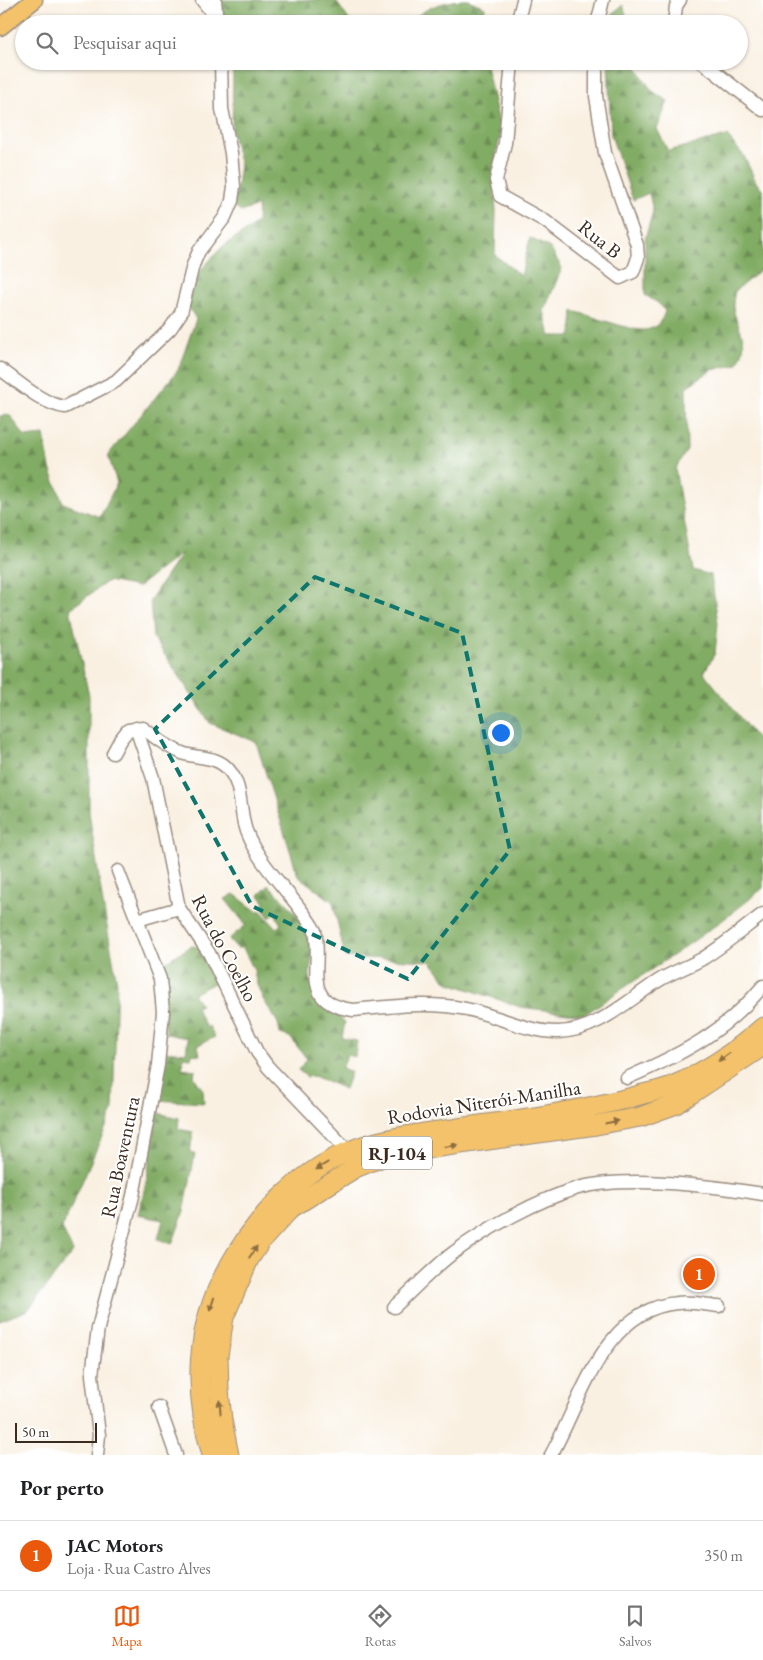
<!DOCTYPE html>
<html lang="pt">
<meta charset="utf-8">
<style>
body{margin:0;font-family:"EB Garamond",serif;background:#f6f6f6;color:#202124}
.scale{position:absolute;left:15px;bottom:12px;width:82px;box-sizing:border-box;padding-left:5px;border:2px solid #3b2a1e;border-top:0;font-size:14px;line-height:18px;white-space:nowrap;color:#3b2a1e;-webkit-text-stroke:4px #fff;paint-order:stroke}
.you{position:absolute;left:500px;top:732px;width:18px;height:18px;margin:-12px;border:4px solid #fff;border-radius:50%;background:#1a73e8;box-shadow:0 0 0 8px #1a73e833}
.badge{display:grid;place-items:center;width:32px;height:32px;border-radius:50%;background:#ea580c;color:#fff;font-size:16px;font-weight:700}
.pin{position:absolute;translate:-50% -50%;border:2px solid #fff;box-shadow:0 1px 5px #0006}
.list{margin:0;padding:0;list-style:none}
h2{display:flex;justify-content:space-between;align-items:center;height:65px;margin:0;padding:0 20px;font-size:21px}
h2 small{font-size:16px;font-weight:400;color:#757577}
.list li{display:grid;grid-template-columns:32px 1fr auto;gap:15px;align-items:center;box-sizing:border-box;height:70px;padding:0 20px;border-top:1px solid #e0e0e0}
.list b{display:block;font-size:19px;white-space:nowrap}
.list p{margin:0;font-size:16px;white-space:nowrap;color:#757577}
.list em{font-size:16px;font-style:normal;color:#757577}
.icon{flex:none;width:28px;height:28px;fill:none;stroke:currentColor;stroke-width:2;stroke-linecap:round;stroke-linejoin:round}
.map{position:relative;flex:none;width:763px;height:1455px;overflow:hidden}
.search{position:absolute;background:#fff;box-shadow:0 1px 4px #0004;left:15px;right:15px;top:15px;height:55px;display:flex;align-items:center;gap:12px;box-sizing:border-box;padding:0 18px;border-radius:28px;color:#757577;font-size:19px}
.sheet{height:135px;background:#fff}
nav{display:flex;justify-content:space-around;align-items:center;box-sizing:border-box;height:70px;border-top:1px solid #e0e0e0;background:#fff;font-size:14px;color:#757577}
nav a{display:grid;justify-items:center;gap:2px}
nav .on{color:#ea580c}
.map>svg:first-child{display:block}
</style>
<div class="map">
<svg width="763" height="1455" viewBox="0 0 763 1455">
<defs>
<pattern id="forest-firs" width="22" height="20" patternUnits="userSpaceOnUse" patternTransform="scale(1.25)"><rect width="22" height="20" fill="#81ac64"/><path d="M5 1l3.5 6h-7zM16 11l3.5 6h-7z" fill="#6b8c52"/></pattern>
</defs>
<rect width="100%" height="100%" fill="#fff"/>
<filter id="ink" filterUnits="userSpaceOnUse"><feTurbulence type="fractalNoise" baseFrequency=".02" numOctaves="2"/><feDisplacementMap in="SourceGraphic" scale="10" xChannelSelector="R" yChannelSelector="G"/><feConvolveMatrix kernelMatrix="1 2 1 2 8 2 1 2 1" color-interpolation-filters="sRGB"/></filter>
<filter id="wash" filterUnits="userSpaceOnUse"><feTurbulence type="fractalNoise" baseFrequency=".0096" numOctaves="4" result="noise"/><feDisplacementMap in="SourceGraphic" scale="20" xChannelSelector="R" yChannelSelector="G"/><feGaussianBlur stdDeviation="1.12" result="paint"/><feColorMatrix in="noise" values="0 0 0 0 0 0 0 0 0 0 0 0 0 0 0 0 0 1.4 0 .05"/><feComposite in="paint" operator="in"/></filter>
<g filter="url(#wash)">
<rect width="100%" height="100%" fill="#f9f0e1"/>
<g fill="url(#forest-firs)" stroke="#5e6b41">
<path d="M221,0H335L352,24H225Z"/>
<path d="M468,0L485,7L484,24H409C423,7 447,0 468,0Z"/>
<path d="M623,5L629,24H609L614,12Z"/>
<path d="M232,61H485L501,132L493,170L496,211L495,255L521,276L530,238L550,248L562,268L544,311L550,336H571L573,311C589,315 629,330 643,330C655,330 662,322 665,311L658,303L645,295V239L653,211L649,193L633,200L611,135L608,61H633L651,90L668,101L657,129L668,151L727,136L744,156L757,184L763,189V268L735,291C734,295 733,302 733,307C737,330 752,340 737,364L712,370L686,387L687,450L675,469L693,570L711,575L718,623L715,653L704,673L763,746V888C707,936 644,973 584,1015L520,1007L447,982L430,961L345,957L333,902L298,876L256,742L210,723L153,637L150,600L182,553L138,587L108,581L70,609L89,696V812L103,904L117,982L113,1111L62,1228L73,1252L28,1310L0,1321V416L10,415L25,437L44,435L50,468L63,503L100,517L117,483L108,455L178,370L196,319L187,304L199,272L222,247L257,223L258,206L240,212L234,206L240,165L232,134L233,73Z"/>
<path d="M269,885C284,901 307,921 312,944C314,952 311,963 310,971C308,995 328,1008 345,1022L342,1038L357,1041L355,1057L347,1055L342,1068L351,1072L345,1089L314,1076L307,1077L298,1070L307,1059L290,1037L280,1034L278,1023L263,999L256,982L254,970L243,948H237L229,939L246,925L225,899L234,894L255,910L261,911L276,928L281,925L275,913L270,918L263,909L265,903L259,895Z"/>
<path d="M192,946L200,947L218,981L193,994L201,1005L196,1007L206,1028L209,1026L215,1037L198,1045L200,1055L192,1054L191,1058L183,1057L182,1068L195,1070L194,1077L203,1090L204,1103L156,1100L163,1051L186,1053L188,1038L166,1034L159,965Z"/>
<path d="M157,1113L179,1118L178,1129L193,1132L190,1153L195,1154L184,1212L172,1244L158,1239L163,1220L138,1215L147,1178Z"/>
</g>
</g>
<g filter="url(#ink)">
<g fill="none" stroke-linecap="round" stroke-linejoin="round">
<g stroke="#9a8d80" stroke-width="15">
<g id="minor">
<path d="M202,0L216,18"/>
<path d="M215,0L217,24"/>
<path d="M517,24L523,0"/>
<path d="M597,24L603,0"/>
<path d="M674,24L676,6L680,0"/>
<path d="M512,61L505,143L496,180L500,196L545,221L620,278L633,272L638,258L637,245L605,153L596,96V61"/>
<path d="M701,61L763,110"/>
<path d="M0,369C19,382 42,404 65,407L116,381L170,329L181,313L193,265L199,251L225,217L232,201L234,186L231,153L222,109L221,61"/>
<path d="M136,728L153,778L179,908L209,953L257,1052L268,1067L348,1151"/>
<path d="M113,753L120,740L128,730L143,728C156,738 167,747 182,753C197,759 216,755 228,769C243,785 239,811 246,831C261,870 295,895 315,931C323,967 299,1003 353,1010C390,1007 428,1001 466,1009C496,1015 526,1032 558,1032C597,1031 627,1001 658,981C672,972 688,967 702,959C723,946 743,929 763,914"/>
<path d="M137,920L179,908"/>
<path d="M627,1078C682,1054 724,1033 763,986"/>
<path d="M394,1307C414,1289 432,1269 453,1253C487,1228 537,1200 578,1188C625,1175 714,1186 763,1194"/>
<path d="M159,1407L176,1455"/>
<path d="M97,1455L99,1435L92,1375L98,1328L133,1196L158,1065L163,1012L160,979L118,871"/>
<path d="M551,1455C581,1402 603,1309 677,1303C691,1301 705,1305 719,1306"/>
</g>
</g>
<g stroke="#9a8d80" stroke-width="19">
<path id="major" d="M0,27L34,0"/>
</g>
<g stroke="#9a8d80" stroke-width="21">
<g id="highway">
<path d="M212,1455C193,1392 195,1326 228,1268C255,1219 295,1175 347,1152C381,1137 422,1134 458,1128C517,1120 575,1112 633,1097C645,1093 659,1091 672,1086C705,1072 736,1051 763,1027"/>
<path d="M229,1455L222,1420L219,1390L218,1356L224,1317L249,1259L260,1242L291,1208L355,1168L390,1154L596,1125L640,1117L676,1104L763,1046"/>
</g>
</g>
<use href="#minor" stroke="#fff" stroke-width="12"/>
<use href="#major" stroke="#f3c26a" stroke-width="16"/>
<use href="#highway" stroke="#f3c26a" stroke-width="19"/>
</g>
<defs><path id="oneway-solid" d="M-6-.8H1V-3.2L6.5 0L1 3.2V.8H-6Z" transform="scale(1.25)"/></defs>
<g fill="#8e6e40">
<use href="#oneway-solid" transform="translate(724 1057) rotate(145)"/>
<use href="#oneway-solid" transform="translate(612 1122) rotate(-11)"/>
<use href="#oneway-solid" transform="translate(451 1146) rotate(-8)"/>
<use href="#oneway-solid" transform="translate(322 1166) rotate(148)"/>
<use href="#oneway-solid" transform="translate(253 1252) rotate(-56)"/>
<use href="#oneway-solid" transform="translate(212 1304) rotate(108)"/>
<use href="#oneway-solid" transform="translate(220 1407) rotate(-95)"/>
</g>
</g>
<path fill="none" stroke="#0f766e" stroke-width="4" stroke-dasharray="10 6" stroke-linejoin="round" d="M315,577L462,633L510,850L408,979L252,906L155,729Z"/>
<g text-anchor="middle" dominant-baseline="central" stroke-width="4" stroke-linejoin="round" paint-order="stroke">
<rect fill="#fff" stroke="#766a62" stroke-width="1" x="362" y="1136.5" width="70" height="33" rx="4"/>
<g font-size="19" font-weight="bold" fill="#3b2a1e">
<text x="397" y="1153">RJ-104</text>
</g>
<g font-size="20" fill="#3b2a1e" stroke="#fff">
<text transform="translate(600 239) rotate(39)">Rua B</text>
<text transform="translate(225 948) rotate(62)">Rua do Coelho</text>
<text transform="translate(484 1102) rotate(-9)">Rodovia Niterói-Manilha</text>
<text transform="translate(120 1157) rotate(-78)">Rua Boaventura</text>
</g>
</g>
</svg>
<div class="scale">50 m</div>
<div class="you"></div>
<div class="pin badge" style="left:699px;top:1274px">1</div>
<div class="search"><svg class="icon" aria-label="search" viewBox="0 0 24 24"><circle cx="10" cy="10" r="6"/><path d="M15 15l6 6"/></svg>Pesquisar aqui</div>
</div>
<section class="sheet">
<h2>Por perto<small></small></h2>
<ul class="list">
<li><span class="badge">1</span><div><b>JAC Motors</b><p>Loja · Rua Castro Alves</p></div><em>350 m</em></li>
</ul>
</section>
<nav>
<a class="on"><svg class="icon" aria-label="map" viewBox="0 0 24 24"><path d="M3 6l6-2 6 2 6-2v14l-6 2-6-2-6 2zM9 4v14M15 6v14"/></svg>Mapa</a>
<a><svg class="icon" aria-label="directions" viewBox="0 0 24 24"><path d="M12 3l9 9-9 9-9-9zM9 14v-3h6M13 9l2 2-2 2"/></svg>Rotas</a>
<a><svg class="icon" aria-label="saved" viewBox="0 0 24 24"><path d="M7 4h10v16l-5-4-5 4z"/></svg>Salvos</a>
</nav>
